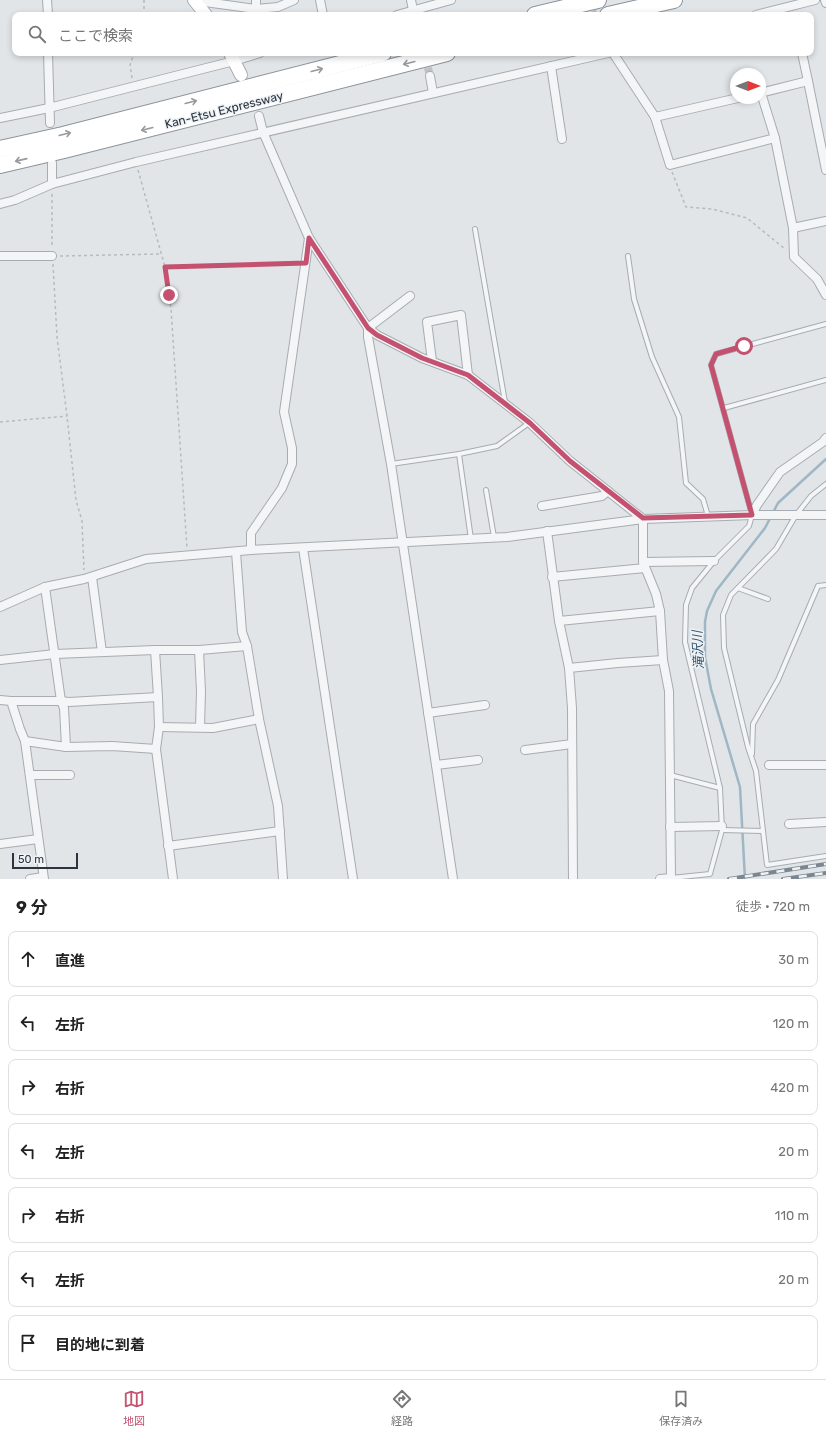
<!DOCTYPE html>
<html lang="ja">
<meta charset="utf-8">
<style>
body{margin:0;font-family:Rubik,"Noto Sans JP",sans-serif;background:#f6f6f6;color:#222}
.compass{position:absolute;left:730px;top:68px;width:36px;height:36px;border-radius:50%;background:#fff;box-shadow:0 2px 6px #0003;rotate:90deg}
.scale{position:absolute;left:12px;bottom:10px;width:66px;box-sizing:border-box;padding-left:4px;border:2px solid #2b343f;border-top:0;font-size:11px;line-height:14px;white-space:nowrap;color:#2b343f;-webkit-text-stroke:3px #f0f3f6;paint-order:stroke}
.stop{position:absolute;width:12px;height:12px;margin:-9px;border:3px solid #c3516f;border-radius:50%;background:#fff}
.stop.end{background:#c3516f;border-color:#fff;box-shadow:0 1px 4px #0008}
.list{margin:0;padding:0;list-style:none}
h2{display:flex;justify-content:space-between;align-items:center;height:52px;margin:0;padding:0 16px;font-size:17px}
h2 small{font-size:13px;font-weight:400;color:#767676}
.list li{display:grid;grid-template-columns:26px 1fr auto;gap:12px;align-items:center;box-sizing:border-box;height:56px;margin:0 8px 8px;padding:0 8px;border:1px solid #e0e0e0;border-radius:8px}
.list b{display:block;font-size:15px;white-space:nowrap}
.list em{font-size:13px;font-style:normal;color:#767676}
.icon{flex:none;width:22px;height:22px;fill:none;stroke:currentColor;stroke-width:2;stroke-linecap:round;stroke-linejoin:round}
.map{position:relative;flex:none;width:826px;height:879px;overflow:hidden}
.search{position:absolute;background:#fff;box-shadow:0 2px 6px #0003;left:12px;right:12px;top:12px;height:44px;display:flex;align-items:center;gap:10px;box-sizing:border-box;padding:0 14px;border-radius:8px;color:#767676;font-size:15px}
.sheet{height:500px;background:#fff}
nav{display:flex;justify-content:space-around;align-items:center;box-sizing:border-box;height:56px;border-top:1px solid #e0e0e0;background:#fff;font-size:11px;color:#767676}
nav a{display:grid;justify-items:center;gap:2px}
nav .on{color:#c3516f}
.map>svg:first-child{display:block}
</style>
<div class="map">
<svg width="826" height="879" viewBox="0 0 826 879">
<rect width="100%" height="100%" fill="#e1e5e8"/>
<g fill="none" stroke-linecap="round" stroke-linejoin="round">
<path stroke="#9fb6c5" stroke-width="2.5" d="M745,879L740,787L711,689L705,657V622L707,611L716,591L765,528L778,503L826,459"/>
<g stroke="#bdc2c6" stroke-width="8" stroke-dasharray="8 4" stroke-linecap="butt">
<path d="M586,1L594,15"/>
<path d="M425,56L430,76"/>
</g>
<g stroke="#a7acb2" stroke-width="6">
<g id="lane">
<path d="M475,229L505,402"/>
<path d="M628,256L634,299L652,357L679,417L686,483L703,499L708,516"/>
<path d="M724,408L826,380"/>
<path d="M459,454L471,539"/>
<path d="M391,464L459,454L497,446L529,423"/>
<path d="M826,484L811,496L796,515L776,549L731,595L723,615L724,648L748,747L756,771L767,865L826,856"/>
<path d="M486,490L494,537"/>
<path d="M738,588L768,599"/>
<path d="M752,754L753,724L778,680L818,586L826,585"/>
<path d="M670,775L720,788"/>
<path d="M722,830L762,831"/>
<path d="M671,878L710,874L722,830L720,788L685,642L686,605L692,588L714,561L749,526L752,515L711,365L716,354L826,324"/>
</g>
</g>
<g stroke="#a7acb2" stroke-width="10">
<g id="street">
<path d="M47,0L48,15"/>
<path d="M320,0L323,15"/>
<path d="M411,0L414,15"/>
<path d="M825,0L826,3"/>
<path d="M205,2L256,9V0"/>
<path d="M256,9L278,7L294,0"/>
<path d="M397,15L451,0"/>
<path d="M756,15L815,0"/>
<path d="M48,53L50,123"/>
<path d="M613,53L655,117L670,165L775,138"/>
<path d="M802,53L808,81"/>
<path d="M551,66L562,139"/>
<path d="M430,76L433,93"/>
<path d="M760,93L808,81L826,170"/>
<path d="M761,93L775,138L793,228L826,221"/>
<path d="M259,116L263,132L309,238L368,328L377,335L422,358L468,375L530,423L570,461L643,519V562L656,594L660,611L663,660L669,691L671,878L660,879"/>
<path d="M655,117L738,98"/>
<path d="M0,118L49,108L234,61L260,53"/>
<path d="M52,163V184"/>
<path d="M0,204L15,200L52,184L136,162L608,53"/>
<path d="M793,228L794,257L817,279L826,295"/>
<path d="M0,256H52"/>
<path d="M410,296L368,328V337L391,464L453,879"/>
<path d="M432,361L427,322L461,315L468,375"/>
<path d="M542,506L602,496L608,491"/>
<path d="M752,515L757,505L780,472L823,442L826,438"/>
<path d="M547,531L559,621L569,668L572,708L573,879"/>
<path d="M303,548L353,879"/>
<path d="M251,550V533L282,488L292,464V448L284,412L309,238"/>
<path d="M236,552L242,632L247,646L259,719L278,806L283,879"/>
<path d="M643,562L714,561"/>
<path d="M92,577L102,652"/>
<path d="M552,577L645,568"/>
<path d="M45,587L61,701L64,708L66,747"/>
<path d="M0,607L45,587L84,579L146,559L251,550L507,537L643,519L752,515H826"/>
<path d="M559,621L660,611"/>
<path d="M155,650L158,697L159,727L156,749L173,879"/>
<path d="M199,650L201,691L200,727"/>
<path d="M0,660L55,654L155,650H199L247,646"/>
<path d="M569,668L618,663L663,660"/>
<path d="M0,700L11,701L20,729L25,741L44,879"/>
<path d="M11,701H61L69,702L158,697"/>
<path d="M428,713L485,705"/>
<path d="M159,727L213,728L259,719"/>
<path d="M25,741L66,747L112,746L156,749"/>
<path d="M525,750L572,744"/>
<path d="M436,765L478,760"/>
<path d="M769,765H826"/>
<path d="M30,775H70"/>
<path d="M789,824L826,822"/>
<path d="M670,827L722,826"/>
<path d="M0,844L38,839"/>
<path d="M168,846L280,831"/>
<path d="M30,879L43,877"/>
</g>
</g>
<g stroke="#a7acb2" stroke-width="14">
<g id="secondary">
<path d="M194,0L206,15"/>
<path d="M230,53L241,75"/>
</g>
</g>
<g stroke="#8a949e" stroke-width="18">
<g id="highway">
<path d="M535,15L598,0"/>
<path d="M608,15L674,0"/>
<path d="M0,149L63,135L383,53"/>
<path d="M0,165L64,150L447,53"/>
</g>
</g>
<g stroke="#b7bbc0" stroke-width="1.5" stroke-dasharray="3 3" stroke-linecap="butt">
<path d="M144,15V0"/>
<path d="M132,78L130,65L134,53"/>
<path d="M138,170L165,267L171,309L187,548"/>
<path d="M672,172L686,207L712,209L747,218L785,249"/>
<path d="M52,194V248"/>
<path d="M60,256L160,254"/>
<path d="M53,264L57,337L67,416L76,500L82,521L84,570"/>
<path d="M165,267L296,264"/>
<path d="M0,422L67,416"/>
</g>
<use href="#lane" stroke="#f3f5f7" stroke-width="4"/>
<use href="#street" stroke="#f3f5f7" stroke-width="8"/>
<use href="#secondary" stroke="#fff" stroke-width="12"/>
<use href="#highway" stroke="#fff" stroke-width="16"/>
<g stroke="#7c8691" stroke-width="4">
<g id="rail">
<path d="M729,879L826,864"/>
<path d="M783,879L826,873"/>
</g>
</g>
<use href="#rail" stroke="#f0f3f6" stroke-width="2.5" stroke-dasharray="8" stroke-linecap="butt"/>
</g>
<defs><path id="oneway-shaft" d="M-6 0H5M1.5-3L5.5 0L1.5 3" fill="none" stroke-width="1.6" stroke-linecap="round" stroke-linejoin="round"/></defs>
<g stroke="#959a9f">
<use href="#oneway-shaft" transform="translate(409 63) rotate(166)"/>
<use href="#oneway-shaft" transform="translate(317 70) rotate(-14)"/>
<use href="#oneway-shaft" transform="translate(191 102) rotate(-14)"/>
<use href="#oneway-shaft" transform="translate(147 129) rotate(166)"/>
<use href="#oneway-shaft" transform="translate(65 134) rotate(-14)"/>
<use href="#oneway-shaft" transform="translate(21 160) rotate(167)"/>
</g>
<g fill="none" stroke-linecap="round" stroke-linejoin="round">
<path stroke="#c3516f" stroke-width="5" d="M169,295L165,267L306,263L309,238L368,328L377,335L422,358L468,375L530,423L570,461L643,518L752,515L711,365L716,354L744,346"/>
</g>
<g text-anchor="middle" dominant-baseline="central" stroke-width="3" stroke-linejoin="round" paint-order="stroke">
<g font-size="12" fill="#2b343f" stroke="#f0f3f6">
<text transform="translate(224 110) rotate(-14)">Kan-Etsu Expressway</text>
</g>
<g font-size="13" font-style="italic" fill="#38576f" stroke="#f0f3f6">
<text transform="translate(698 650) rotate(-93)">滝沢川</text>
</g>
</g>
</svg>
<svg class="compass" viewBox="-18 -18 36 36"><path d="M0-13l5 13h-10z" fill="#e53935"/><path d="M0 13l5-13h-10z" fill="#767676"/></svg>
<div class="scale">50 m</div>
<div class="stop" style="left:744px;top:346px"></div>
<div class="stop end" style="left:169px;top:295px"></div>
<div class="search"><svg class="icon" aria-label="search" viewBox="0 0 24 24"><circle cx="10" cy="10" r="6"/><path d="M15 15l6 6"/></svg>ここで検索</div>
</div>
<section class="sheet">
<h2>9 分<small>徒歩 · 720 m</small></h2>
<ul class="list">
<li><svg class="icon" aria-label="ahead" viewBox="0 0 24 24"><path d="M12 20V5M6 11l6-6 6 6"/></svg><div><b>直進</b></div><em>30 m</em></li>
<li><svg class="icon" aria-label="left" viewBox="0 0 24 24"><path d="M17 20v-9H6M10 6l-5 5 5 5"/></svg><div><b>左折</b></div><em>120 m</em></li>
<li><svg class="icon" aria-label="right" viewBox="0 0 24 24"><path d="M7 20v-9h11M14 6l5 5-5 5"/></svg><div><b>右折</b></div><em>420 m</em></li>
<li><svg class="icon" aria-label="left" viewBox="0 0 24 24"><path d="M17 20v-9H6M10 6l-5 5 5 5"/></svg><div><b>左折</b></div><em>20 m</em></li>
<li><svg class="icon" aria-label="right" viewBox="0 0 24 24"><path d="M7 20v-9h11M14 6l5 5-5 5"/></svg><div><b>右折</b></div><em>110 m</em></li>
<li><svg class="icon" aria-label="left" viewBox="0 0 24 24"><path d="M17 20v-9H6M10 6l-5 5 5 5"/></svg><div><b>左折</b></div><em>20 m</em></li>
<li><svg class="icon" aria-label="arrive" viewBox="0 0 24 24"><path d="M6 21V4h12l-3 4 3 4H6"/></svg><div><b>目的地に到着</b></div></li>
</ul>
</section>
<nav>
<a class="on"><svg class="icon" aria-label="map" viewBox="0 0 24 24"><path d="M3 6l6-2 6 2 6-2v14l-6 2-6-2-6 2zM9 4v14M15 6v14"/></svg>地図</a>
<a><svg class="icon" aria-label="directions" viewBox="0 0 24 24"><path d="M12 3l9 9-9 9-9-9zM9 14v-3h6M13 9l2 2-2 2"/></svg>経路</a>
<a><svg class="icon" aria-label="saved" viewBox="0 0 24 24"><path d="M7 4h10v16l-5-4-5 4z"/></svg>保存済み</a>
</nav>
